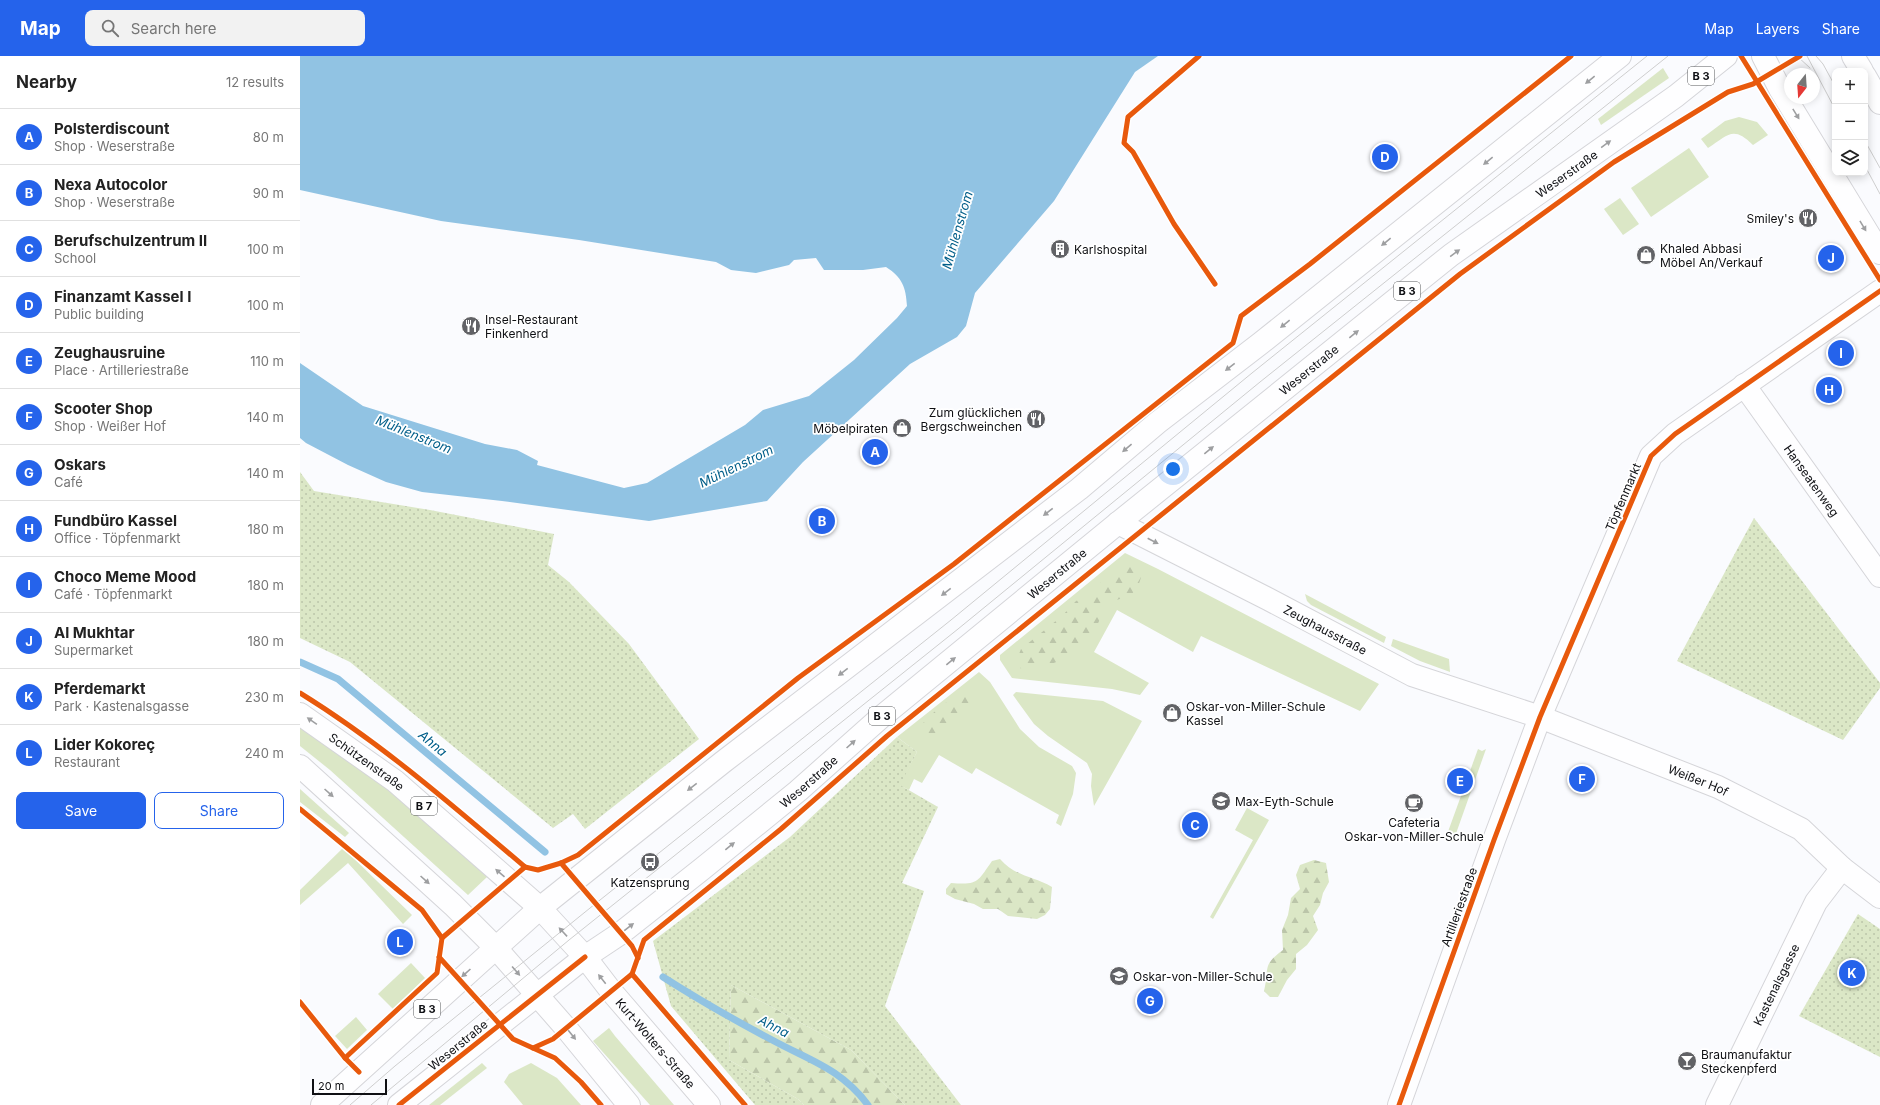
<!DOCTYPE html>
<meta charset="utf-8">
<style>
body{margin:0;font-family:Inter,sans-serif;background:#f2f2f2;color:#222}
.controls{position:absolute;right:12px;top:12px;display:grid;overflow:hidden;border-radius:8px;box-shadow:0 2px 10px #0003}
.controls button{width:36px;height:36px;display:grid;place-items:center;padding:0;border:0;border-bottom:1px solid #e0e0e0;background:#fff;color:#222;font:20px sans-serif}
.compass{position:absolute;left:1484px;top:12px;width:36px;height:36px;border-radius:50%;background:#fff;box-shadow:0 2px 10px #0003;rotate:197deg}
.scale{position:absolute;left:12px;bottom:10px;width:75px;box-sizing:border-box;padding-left:4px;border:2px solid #0f1014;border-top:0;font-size:11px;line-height:14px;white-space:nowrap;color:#0f1014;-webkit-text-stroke:3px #fff;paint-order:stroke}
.you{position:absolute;left:873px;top:413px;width:14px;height:14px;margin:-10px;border:3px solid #fff;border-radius:50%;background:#1a73e8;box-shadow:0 0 0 6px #1a73e833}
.badge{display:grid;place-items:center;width:26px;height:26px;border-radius:50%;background:#2563eb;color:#fff;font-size:13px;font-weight:700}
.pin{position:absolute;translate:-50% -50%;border:2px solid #fff;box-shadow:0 1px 4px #0006}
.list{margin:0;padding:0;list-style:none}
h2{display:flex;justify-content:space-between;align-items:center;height:52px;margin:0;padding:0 16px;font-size:17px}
h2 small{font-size:13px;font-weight:400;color:#767676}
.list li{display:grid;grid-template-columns:26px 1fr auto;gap:12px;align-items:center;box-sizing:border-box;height:56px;padding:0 16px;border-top:1px solid #e0e0e0}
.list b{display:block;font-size:15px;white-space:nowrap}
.list p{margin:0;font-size:13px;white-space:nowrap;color:#767676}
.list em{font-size:13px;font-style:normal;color:#767676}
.actions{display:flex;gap:8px;padding:12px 16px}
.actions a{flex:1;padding:9px 0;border:1px solid #2563eb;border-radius:8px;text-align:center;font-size:14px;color:#2563eb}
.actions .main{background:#2563eb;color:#fff}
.icon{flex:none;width:22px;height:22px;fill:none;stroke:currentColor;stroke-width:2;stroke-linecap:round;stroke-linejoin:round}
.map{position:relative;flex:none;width:1580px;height:1049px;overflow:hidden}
header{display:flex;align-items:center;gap:24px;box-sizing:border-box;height:56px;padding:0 20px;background:#2563eb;color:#fff}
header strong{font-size:19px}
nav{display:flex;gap:22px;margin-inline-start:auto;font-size:14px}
.search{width:280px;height:36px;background:#f2f2f2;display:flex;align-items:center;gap:10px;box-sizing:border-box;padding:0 14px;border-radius:8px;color:#767676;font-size:15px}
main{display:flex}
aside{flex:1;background:#fff}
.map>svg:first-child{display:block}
</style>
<header>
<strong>Map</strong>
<div class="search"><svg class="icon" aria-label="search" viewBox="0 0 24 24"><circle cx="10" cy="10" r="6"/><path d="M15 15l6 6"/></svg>Search here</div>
<nav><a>Map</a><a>Layers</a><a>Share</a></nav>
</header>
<main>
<aside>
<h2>Nearby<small>12 results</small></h2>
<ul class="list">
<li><span class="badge">A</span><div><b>Polsterdiscount</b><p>Shop · Weserstraße</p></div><em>80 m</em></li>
<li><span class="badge">B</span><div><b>Nexa Autocolor</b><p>Shop · Weserstraße</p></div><em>90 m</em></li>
<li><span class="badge">C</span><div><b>Berufschulzentrum II</b><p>School</p></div><em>100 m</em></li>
<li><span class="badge">D</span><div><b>Finanzamt Kassel I</b><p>Public building</p></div><em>100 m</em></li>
<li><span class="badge">E</span><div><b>Zeughausruine</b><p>Place · Artilleriestraße</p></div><em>110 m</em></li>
<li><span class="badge">F</span><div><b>Scooter Shop</b><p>Shop · Weißer Hof</p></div><em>140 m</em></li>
<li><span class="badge">G</span><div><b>Oskars</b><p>Café</p></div><em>140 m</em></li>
<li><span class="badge">H</span><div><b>Fundbüro Kassel</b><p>Office · Töpfenmarkt</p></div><em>180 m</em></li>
<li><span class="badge">I</span><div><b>Choco Meme Mood</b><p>Café · Töpfenmarkt</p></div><em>180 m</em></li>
<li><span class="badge">J</span><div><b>Al Mukhtar</b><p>Supermarket</p></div><em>180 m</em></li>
<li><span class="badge">K</span><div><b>Pferdemarkt</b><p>Park · Kastenalsgasse</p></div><em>230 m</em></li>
<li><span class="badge">L</span><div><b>Lider Kokoreç</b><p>Restaurant</p></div><em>240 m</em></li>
</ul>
<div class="actions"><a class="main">Save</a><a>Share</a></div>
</aside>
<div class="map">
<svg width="1580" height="1049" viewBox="0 0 1580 1049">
<defs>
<pattern id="forest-firs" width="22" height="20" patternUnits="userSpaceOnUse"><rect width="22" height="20" fill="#dbe7c6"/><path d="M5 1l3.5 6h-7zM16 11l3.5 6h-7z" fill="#bbc5a9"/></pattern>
<pattern id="park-dots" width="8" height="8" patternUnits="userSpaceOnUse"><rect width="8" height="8" fill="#dbe7c6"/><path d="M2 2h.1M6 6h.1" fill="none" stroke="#bbc5a9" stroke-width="1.8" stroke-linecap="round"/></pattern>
</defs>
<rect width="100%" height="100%" fill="#fafbfe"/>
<g fill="#dbe7c6">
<path d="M1363,12L1369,22L1301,69L1298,63Z"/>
<path d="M1439,61L1457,66L1468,79L1453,89C1433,69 1428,79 1408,92L1401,83L1425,65Z"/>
<path d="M1389,92L1409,121L1351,161L1331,132Z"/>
<path d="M1320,142L1339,168L1323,179L1304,153Z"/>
<path d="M825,497L858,513L1079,628L1060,655L901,580L893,596L817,554L794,596L849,627L840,639L812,633L712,622L700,604V599Z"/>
<path d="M1005,538L1086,581L1084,587L1011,549L1007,545Z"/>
<path d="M1093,583L1149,603L1150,616L1120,605L1091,590Z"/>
<path d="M679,616L690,626L720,673L739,691L772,710L776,717L773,738L761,770L756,767L759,759L676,712L672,718L639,699L622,727L614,723L609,734L599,729L617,696L597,681Z"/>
<path d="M716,636L803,645L842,665L794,750L791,730L792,718L787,707L748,680L734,668L713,639Z"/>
<path d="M0,670L110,748L187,821L168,839L30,714L0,690Z"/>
<path d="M1178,693L1182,695L1186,693L1153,786L1145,784Z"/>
<path d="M0,733L49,777L45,781L0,746Z"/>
<path d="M947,752L969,764L913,863L910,861L953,784L935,774Z"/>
<path d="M43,792L112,859L103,868L48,807L0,849V834Z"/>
<path d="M111,907L125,922L93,953L78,938Z"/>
<path d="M56,961L67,974L47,993L35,980Z"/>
<path d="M309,972L315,980L374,1049H350L293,985Z"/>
<path d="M182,1007L187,1012L140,1049H129Z"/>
<path d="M231,1007L257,1022L281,1049H223L204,1026L209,1018Z"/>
</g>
<g fill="url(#forest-firs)">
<path d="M832,508L842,517C836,544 828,538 807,548C802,557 794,579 788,586C772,602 743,614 721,613L717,603L721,593L762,560L776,545L793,537L803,523L813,516Z"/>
<path d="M665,635L674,639L671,651L649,668L643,675L634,681L624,682L618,674C627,660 650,642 665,635Z"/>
<path d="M700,803C716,821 733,820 752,831L750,853L745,859L737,863L708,860L698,853H683L674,848L655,843L646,838V833L651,827C679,829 677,826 692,805Z"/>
<path d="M1014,804L1026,807L1029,826L1023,837L1020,849L1013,860L1018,874L1007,889L996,898V913L987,924L978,941H970L964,935C970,912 961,910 983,894L982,874L988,859L991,842L1000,833L996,819L1000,809Z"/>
<path d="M431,929L551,994L605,1049H504L498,1043L429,1004Z"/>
</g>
<g fill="url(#park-dots)">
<path d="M0,416L14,435L130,454L254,478L248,509L269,526L329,588L399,683L285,773L273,758L253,772L50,606L0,582Z"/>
<path d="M1454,462L1580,627V632L1543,684L1377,605Z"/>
<path d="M597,681L617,696L600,729L638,751L602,827L624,835L585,950L661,1049H605L551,994L431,929L429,1004L498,1043L504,1049H455L371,950L353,885L490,781Z"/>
<path d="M1558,858L1580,873V1001L1499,960Z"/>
</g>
<path fill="#91c3e3" d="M0,0H858L835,16L754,145L675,237L666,270L657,281L610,308L503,406L467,445L349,465L202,445L122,436L86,426L48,409L6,387L0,382V307L63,350L185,388L217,394L238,405L237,409L324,432L347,427L445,369L463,354L509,340L554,304L597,262L607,250C606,231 602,221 586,211L563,214H524L516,202L494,204L489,209L456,217L431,214L416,206L279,184L141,165L0,134Z"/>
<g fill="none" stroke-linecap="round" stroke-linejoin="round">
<g stroke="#91c3e3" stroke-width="7">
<path d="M0,606L38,623L245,796"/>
<path d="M363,921C399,944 436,965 474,985C511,1005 541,1013 568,1049"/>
</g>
<g stroke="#d5d5d9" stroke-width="24">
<g id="minor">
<path id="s1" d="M1444,329L1580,520"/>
<path id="s2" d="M818,467L968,543L1112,619L1240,661L1418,731L1501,773L1542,812L1580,841"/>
<path d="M1099,1049L1194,784L1240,661L1351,400L1375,378L1580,235"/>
<path id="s3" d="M1417,1049L1516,846L1542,812"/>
</g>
</g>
<g stroke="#d5d5d9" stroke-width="24">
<g id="major">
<path d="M1463,0L1480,33L1580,197"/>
<path d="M1553,0L1562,15"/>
<path d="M1565,20L1580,47"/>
<path id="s4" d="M0,658L95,725L240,852L285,901L311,935L409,1049"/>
<path d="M0,710L153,849L195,891L266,972L329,1049"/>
<path d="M22,1049L240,852L423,706L779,433L857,367L961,287L1320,0"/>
<path id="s5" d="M99,1049L285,901L321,877L402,813L498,735L580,662L818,467L1151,199L1376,40L1426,0"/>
</g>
</g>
<use href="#minor" stroke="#fefeff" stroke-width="22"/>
<use href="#major" stroke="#fefeff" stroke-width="22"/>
<g stroke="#cecece" stroke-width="1">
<path d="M1497,0L1510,12"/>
<path d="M1507,0L1535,53"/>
<path d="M1516,0L1523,8L1535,30"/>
<path d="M1565,85L1580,112"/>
<path d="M1565,110L1580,138"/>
<path d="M50,1049L95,1010L295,848L651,564L952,317L1347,0"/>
<path d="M71,1049L269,884L658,573L960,326L1368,0"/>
</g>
<g stroke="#fff" stroke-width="8">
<g id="cycleway">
<path d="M899,0L828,61L824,87L833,96L874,168L915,228"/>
<path d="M1441,0L1580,224"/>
<path d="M0,637C81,687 152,749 225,811L238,814L261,807L278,799L498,622L654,508L933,287L941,260L1010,208L1271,0"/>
<path d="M0,753L122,854L142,882"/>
<path d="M261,807L332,890L338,902"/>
<path d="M139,901L213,983L255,1002L281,1026L301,1049"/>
<path d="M332,918L445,1049"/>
<path d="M0,946L45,1002L59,1016"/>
<path d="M233,992L253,983L332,918L344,884L481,773L587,680L1160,218L1314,106L1428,36L1453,28L1500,0"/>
<path d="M45,1002L137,917L142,882L225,811"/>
<path d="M99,1049L285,901"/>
<path d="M1099,1049L1194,784L1240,661L1351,400L1375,378L1580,235"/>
</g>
</g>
<use href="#cycleway" stroke="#e8590c" stroke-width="5"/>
</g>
<defs><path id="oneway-solid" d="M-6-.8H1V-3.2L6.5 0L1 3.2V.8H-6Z"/></defs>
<g fill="#9e9fa1">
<use href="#oneway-solid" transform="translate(1290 24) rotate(141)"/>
<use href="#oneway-solid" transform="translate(1496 58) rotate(58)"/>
<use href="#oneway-solid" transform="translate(1306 88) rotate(-36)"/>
<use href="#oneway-solid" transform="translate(1188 105) rotate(141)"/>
<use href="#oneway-solid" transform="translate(1563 170) rotate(59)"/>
<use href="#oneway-solid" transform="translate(1086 186) rotate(141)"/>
<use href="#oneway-solid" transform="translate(1155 197) rotate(-36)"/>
<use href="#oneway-solid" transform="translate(985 268) rotate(141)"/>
<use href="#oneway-solid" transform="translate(1054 278) rotate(-39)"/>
<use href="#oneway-solid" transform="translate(930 311) rotate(142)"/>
<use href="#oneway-solid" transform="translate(827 392) rotate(140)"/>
<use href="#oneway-solid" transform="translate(909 394) rotate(-39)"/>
<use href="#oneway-solid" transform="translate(748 456) rotate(142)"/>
<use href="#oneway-solid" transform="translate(853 485) rotate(27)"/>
<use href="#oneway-solid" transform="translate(646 536) rotate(142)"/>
<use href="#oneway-solid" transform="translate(651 605) rotate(-39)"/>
<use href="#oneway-solid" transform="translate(543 616) rotate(142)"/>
<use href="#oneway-solid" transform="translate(12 665) rotate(-145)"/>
<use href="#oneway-solid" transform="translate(551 688) rotate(-42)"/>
<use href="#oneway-solid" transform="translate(392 731) rotate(142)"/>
<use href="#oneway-solid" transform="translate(29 737) rotate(42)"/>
<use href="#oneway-solid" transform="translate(430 790) rotate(-39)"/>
<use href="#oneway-solid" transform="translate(200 817) rotate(-139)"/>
<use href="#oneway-solid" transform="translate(125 824) rotate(42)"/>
<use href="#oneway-solid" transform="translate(329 871) rotate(-38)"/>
<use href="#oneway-solid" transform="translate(263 876) rotate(-133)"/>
<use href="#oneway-solid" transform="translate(216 915) rotate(49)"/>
<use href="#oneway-solid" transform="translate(166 917) rotate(138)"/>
<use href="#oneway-solid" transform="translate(302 923) rotate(-128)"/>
<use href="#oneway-solid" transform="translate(272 979) rotate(51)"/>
</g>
<defs>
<g id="restaurant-disc" transform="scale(1)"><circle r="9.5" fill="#616266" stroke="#fff"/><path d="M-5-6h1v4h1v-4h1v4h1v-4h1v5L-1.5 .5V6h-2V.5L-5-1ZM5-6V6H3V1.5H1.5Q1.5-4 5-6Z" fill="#fff"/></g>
<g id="building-disc" transform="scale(1)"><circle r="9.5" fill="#616266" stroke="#fff"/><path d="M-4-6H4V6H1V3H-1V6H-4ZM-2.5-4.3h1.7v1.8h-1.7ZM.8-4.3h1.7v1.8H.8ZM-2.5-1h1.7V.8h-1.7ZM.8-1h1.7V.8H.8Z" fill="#fff"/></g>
<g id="shop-disc" transform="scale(1)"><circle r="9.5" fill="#616266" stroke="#fff"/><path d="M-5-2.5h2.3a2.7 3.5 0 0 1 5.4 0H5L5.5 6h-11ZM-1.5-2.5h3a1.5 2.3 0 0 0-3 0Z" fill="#fff"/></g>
<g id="school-disc" transform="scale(1)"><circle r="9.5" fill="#616266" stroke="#fff"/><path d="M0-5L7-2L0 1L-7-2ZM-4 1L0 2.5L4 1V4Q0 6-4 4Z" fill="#fff"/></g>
<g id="cafe-disc" transform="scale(1)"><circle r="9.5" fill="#616266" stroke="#fff"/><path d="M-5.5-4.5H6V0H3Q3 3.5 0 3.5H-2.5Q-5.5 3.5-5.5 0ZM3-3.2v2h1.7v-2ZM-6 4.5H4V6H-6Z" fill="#fff"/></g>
<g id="bus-disc" transform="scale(1)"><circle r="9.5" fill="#616266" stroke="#fff"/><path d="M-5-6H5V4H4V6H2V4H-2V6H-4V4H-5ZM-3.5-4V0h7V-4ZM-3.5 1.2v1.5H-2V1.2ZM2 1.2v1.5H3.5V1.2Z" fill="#fff"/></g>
<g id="bar-disc" transform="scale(1)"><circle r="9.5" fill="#616266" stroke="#fff"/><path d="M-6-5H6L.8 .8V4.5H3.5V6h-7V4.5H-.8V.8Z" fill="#fff"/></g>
</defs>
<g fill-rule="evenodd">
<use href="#restaurant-disc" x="1508" y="162"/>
<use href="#building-disc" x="760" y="193"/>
<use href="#shop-disc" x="1346" y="199"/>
<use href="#restaurant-disc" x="171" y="270"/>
<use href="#restaurant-disc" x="736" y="363"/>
<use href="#shop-disc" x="602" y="372"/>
<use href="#shop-disc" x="872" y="657"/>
<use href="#school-disc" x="921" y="745"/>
<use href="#cafe-disc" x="1114" y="747"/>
<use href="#bus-disc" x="350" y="806"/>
<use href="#school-disc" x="819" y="920"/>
<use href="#bar-disc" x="1387" y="1005"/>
</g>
<g text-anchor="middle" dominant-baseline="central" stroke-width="3.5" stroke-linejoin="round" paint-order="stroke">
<g fill="#fff" stroke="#57585a" stroke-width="1">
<rect x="1388" y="11" width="26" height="18" rx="3"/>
<rect x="1094" y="226" width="26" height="18" rx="3"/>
<rect x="569" y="651" width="26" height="18" rx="3"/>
<rect x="111" y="741" width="26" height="18" rx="3"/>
<rect x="114" y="944" width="26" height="18" rx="3"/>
</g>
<g font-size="11" font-weight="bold" fill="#0f1014">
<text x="1401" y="20">B 3</text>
<text x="1107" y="235">B 3</text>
<text x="582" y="660">B 3</text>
<text x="124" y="750">B 7</text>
<text x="127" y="953">B 3</text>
</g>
<g font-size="12" fill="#0f1014" stroke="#fff">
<text stroke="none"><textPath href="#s5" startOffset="1494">Weserstraße</textPath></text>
<text stroke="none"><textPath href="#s5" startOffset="1170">Weserstraße</textPath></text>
<text stroke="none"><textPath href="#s1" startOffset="117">Hanseatenweg</textPath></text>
<text transform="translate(1323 441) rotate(-67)">Töpfenmarkt</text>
<text stroke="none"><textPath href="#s5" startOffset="846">Weserstraße</textPath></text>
<text stroke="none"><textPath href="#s2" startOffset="233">Zeughausstraße</textPath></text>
<text stroke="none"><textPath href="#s4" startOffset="82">Schützenstraße</textPath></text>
<text stroke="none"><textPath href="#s2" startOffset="636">Weißer Hof</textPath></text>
<text stroke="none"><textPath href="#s5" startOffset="522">Weserstraße</textPath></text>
<text transform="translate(1159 851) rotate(-70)">Artilleriestraße</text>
<text stroke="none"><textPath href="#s3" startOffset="134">Kastenalsgasse</textPath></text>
<text stroke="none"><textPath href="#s4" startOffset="487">Kurt-Wolters-Straße</textPath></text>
<text transform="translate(158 989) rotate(-39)">Weserstraße</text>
</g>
<g font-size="12" fill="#0f1014" stroke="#fff" text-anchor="start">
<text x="1494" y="162" text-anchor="end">Smiley's</text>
<text x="1360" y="192">Khaled Abbasi<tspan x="1360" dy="14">Möbel An/Verkauf</tspan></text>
<text x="774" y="193">Karlshospital</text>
<text x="185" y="263">Insel-Restaurant<tspan x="185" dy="14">Finkenherd</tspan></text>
<text x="722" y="356" text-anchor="end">Zum glücklichen<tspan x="722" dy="14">Bergschweinchen</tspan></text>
<text x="588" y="372" text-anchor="end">Möbelpiraten</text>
<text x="886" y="650">Oskar-von-Miller-Schule<tspan x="886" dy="14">Kassel</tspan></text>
<text x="935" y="745">Max-Eyth-Schule</text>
<text x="1114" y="766" text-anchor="middle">Cafeteria<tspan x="1114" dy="14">Oskar-von-Miller-Schule</tspan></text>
<text x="350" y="826" text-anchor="middle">Katzensprung</text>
<text x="833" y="920">Oskar-von-Miller-Schule</text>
<text x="1401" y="998">Braumanufaktur<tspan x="1401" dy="14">Steckenpferd</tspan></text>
</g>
<g font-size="13" font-style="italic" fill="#015e89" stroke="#fff">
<text transform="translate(657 174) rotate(-74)">Mühlenstrom</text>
<text transform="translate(114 378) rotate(22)">Mühlenstrom</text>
<text transform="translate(436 410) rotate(-26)">Mühlenstrom</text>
<text transform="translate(133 687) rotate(40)">Ahna</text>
<text transform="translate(474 970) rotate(27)">Ahna</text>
</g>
</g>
</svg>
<div class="controls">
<button>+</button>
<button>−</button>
<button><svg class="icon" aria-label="layers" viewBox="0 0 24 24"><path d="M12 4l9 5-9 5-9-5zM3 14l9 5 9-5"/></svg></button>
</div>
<svg class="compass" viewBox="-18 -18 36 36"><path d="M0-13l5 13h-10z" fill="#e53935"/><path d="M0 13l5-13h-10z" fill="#767676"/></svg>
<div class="scale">20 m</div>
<div class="you"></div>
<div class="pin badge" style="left:575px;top:396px">A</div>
<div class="pin badge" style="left:522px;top:465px">B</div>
<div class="pin badge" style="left:895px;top:769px">C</div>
<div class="pin badge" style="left:1085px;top:101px">D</div>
<div class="pin badge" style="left:1160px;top:725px">E</div>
<div class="pin badge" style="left:1282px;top:723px">F</div>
<div class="pin badge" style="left:850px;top:945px">G</div>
<div class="pin badge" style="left:1529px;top:334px">H</div>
<div class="pin badge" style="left:1541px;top:297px">I</div>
<div class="pin badge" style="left:1531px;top:202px">J</div>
<div class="pin badge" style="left:1552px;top:917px">K</div>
<div class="pin badge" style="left:100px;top:886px">L</div>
</div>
</main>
